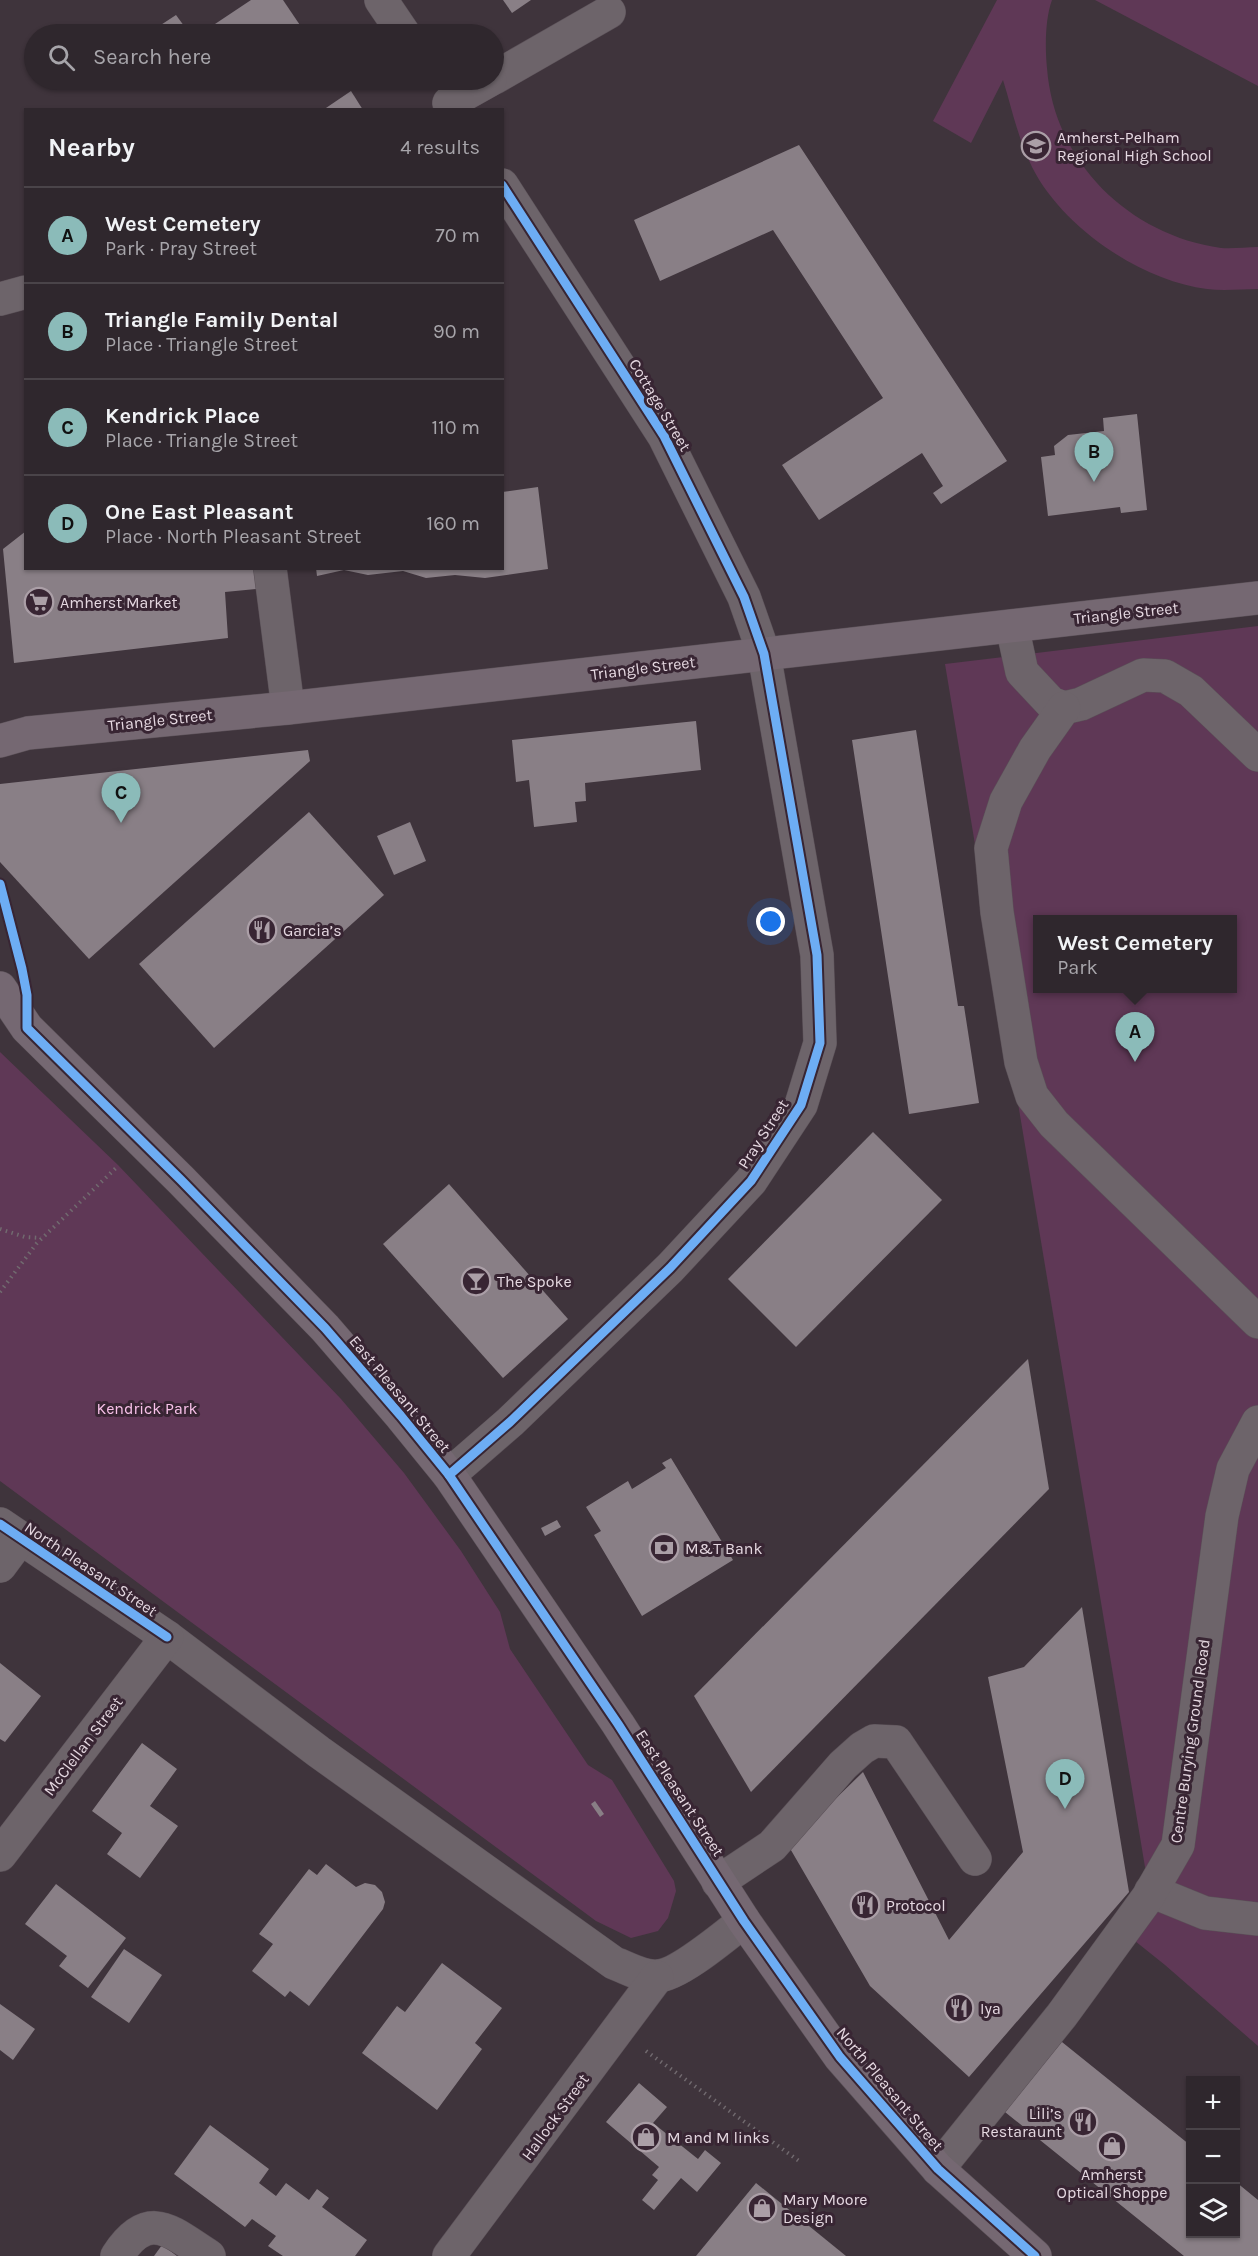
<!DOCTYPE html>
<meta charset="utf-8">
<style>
body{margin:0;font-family:Karla,sans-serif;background:#3b3339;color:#f1f3f6}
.controls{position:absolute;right:18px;bottom:18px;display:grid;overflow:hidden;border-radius:0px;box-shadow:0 2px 4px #0004}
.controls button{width:54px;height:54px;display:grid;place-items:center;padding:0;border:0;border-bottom:2px solid #4a4449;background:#2f272d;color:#f1f3f6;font:30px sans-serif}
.you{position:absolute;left:771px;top:922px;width:21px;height:21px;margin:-15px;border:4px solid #fff;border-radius:50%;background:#1a73e8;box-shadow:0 0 0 9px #1a73e833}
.badge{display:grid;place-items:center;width:39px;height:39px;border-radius:50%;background:#8bbbb9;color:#111;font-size:20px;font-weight:700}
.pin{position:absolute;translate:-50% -50px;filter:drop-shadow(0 2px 3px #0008)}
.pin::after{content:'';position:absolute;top:32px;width:21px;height:18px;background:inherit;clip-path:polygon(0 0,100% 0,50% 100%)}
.popup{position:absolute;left:1033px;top:915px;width:204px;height:78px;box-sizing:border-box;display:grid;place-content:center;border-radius:0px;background:#2f272d;filter:drop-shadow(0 2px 4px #0005);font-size:20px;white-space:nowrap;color:#a7a5aa}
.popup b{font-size:22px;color:#f1f3f6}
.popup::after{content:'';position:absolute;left:50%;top:100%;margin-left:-12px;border:12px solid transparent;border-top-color:#2f272d}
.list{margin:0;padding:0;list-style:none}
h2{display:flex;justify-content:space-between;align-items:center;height:78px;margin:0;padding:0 24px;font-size:26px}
h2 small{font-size:20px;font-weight:400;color:#a7a5aa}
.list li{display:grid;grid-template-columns:39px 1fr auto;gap:18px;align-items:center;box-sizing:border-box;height:96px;padding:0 24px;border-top:2px solid #4a4449}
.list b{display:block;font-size:22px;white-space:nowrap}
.list p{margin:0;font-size:20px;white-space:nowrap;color:#a7a5aa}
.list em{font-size:20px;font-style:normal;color:#a7a5aa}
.icon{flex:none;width:33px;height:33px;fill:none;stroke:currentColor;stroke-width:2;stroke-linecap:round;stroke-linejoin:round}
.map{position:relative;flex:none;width:1258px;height:2256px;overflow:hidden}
.search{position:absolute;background:#2f272d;box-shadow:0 2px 4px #0004;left:24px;top:24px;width:480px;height:66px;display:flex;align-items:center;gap:15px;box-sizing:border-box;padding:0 21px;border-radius:33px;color:#a7a5aa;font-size:22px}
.panel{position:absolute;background:#2f272d;box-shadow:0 2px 4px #0004;left:24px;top:108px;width:480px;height:462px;border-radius:0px}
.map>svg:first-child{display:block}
</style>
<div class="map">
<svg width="1258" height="2256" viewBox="0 0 1258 2256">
<rect width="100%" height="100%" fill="#3f343c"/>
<g fill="#5f3856" fill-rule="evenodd">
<path d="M997,0H1052C1045,19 1045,48 1047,68C1054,162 1129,235 1221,248C1233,249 1246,247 1258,247V289C1242,289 1224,291 1207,289C1141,281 1062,227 1032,167C1018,139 1012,109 1003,80L971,143L933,121Z"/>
<path d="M1095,0H1258V86Z"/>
<path d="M1258,626V2046L1165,1965L1115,1925L1148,1885L945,664ZM1038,920H1232V988H1038Z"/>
<path d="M0,1052L118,1165L341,1399L404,1473L461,1551L500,1612L510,1649L588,1765L612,1780L674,1881L676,1891L668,1918L658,1931L631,1938L596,1921L0,1481Z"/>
</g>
<g fill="#897f86">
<path d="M251,0H283L306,34H200Z"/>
<path d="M503,0H531L512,13Z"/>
<path d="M176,15L190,34H147Z"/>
<path d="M250,80H266L255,87Z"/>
<path d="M351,91L363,110H323Z"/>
<path d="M799,145L1007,461L941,504L933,493L943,486L922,453L819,520L782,465L883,398L773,230L660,281L634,220Z"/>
<path d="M1137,414L1147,510L1121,513L1120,507L1048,516L1041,457L1055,455L1054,446L1068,435L1104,431L1103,418Z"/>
<path d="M538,487L548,569L485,578L455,575L426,578L403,571L368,575L344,570L317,576L316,568H502V492Z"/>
<path d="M26,531V568H255L257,589L225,592L228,638L14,663L3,549Z"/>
<path d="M696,721L701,770L585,783L586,801L575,802L577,822L534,827L529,780L516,782L512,740Z"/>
<path d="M916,730L958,1006H964L979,1103L909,1114L852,740Z"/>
<path d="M308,750L310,761L89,959L0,862V784Z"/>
<path d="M309,812L384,895L214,1048L139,964Z"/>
<path d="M410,822L426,861L394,875L377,836Z"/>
<path d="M873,1132L942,1200L796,1347L728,1279Z"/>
<path d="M449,1184L568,1319L503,1378L383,1244Z"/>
<path d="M1028,1359L1049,1489L751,1792L694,1696Z"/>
<path d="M671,1458L733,1560L642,1616L594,1535L601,1531L586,1507L628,1481L632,1489L666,1468L662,1463Z"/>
<path d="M557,1520L561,1527L545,1536L541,1528Z"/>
<path d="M1082,1607L1129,1892L969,2077L870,1986L788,1845L863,1772L949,1940L1023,1852L988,1677L1024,1667Z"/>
<path d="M0,1663L41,1696L5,1742L0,1739Z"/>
<path d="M142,1743L177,1769L150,1806L178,1826L140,1878L107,1854L122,1833L92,1811Z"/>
<path d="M595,1801L604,1814L600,1817L591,1804Z"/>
<path d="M326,1864L356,1887L365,1883L375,1885L382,1892L385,1902L383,1909L309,2006L290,1991L285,1997L252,1971L273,1944L259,1934L309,1869L317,1875Z"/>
<path d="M56,1884L126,1938L88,1988L59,1966L67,1956L25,1924Z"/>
<path d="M124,1949L162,1975L129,2023L91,1997Z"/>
<path d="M442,1963L502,2008L475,2043L482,2049L437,2110L362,2053L397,2006L405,2012Z"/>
<path d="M0,2004L35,2029L13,2060L0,2050Z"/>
<path d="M1057,2038L1190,2145V2234H1236V2182L1258,2200V2256H1184L1000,2108Z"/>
<path d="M639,2083L667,2107L653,2123L698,2159L705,2150L721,2163L697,2192L681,2178L654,2210L642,2200L658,2180L652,2175L659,2167L606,2122Z"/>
<path d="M210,2125L269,2169L259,2183L276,2196L286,2183L309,2200L317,2189L329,2198L322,2207L367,2240L355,2256H283L268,2246L276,2236L252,2219L245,2227L174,2174Z"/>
<path d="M756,2183L846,2256H696Z"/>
<path d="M162,2245L177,2256H154Z"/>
</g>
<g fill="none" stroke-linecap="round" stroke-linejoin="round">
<g stroke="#5b5158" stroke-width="34">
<g id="minor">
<path d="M381,0L404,34"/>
<path d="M494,78L609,12"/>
<path d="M449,103L490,80"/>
<path d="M0,299L26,292"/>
<path d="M270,568L288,708"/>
<path d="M1012,626L1022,672L1051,703L1064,708L1081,704L1143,675L1165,676L1191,691L1258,755"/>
<path d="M1064,708L1035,749L1006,801L991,848L997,912L1021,1062L1032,1096L1054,1124L1258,1322"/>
<path d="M449,1475L510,1422L670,1268L751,1181L801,1105L820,1043L817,955L764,654L744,597L664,436L502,185"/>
<path d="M0,1524L167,1637L319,1752L614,1963C628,1968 644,1978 658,1976C679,1975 726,1935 744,1921"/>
<path d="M0,1566L20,1539"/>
<path d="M0,1855L167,1637"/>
<path d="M718,1882L772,1846L843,1765L862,1748L874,1741L896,1742L975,1859"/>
<path d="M1151,1891L1205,1913L1258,1919"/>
<path d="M938,2169L1062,2015L1148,1897L1178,1845L1222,1516L1233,1469L1258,1422"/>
<path d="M117,2256C149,2207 171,2232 209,2256"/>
<path d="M449,2256L657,1977"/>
</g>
</g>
<g stroke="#5b5158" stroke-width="34">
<g id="major">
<path d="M0,741L28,733L288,708L1258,598"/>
<path d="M0,988L27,1028L181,1180L325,1328L401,1416L449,1475L489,1534L618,1724L744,1921L840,2057L938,2169L1035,2256"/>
</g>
</g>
<g stroke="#716a6f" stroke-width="4" stroke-dasharray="1.5 4.5" stroke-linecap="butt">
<path d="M0,1229L25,1237L41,1238"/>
<path d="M0,1292L37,1243L116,1168"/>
<path d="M646,2051L799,2161"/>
</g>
<use href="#minor" stroke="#6d646a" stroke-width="33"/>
<use href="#major" stroke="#756872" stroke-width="33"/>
<g stroke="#382533" stroke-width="13">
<g id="cycleway">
<path d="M0,884L22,969L27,995V1028L181,1180L325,1328L401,1416L449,1475L489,1534L618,1724L744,1921L840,2057L938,2169L1035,2256"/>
<path d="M449,1475L510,1422L670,1268L751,1181L801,1105L820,1043L817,955L764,654L744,597L664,436L502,185"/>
<path d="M0,1524L167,1637"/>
</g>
</g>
<use href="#cycleway" stroke="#6dadf4" stroke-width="9"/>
</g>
<defs>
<g id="school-ring" transform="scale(1.5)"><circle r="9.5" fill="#382533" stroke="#ab9fa7" stroke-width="1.5"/><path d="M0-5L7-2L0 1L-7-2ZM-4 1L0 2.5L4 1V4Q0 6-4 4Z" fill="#ab9fa7"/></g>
<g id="supermarket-ring" transform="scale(1.5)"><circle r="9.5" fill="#382533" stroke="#ab9fa7" stroke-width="1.5"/><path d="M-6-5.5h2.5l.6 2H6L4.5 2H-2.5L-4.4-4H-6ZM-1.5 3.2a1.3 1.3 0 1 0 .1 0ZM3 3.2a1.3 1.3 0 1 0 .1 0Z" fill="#ab9fa7"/></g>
<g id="restaurant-ring" transform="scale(1.5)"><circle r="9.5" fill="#382533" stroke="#ab9fa7" stroke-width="1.5"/><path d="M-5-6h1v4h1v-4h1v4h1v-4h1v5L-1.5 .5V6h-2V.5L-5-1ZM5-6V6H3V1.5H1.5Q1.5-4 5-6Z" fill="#ab9fa7"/></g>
<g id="bar-ring" transform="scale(1.5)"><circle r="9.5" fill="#382533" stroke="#ab9fa7" stroke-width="1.5"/><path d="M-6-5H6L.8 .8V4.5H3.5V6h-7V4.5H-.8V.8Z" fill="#ab9fa7"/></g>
<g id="bank-ring" transform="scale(1.5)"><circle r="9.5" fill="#382533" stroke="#ab9fa7" stroke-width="1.5"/><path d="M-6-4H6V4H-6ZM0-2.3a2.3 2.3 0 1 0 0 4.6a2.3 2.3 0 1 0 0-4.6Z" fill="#ab9fa7"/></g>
<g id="shop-ring" transform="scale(1.5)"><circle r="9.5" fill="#382533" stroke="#ab9fa7" stroke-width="1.5"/><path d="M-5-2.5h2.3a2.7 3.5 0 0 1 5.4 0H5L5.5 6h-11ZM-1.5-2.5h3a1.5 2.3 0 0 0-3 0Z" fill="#ab9fa7"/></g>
</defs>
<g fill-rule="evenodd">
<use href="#school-ring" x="1036" y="146"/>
<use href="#supermarket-ring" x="39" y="602"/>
<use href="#restaurant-ring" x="262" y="930"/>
<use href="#bar-ring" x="476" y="1281"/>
<use href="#bank-ring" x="664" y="1548"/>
<use href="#restaurant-ring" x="865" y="1905"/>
<use href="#restaurant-ring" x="959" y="2008"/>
<use href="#restaurant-ring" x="1083" y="2122"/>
<use href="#shop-ring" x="646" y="2137"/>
<use href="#shop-ring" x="1112" y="2146"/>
<use href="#shop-ring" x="762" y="2208"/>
</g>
<g text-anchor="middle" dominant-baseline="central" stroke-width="6" stroke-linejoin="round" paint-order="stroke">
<g font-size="16" fill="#e5d8e1" stroke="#382533" text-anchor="start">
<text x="1057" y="137">Amherst-Pelham<tspan x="1057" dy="18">Regional High School</tspan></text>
<text x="60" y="602">Amherst Market</text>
<text x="283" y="930">Garcia’s</text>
<text x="497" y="1281">The Spoke</text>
<text x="685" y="1548">M&amp;T Bank</text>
<text x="886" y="1905">Protocol</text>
<text x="980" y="2008">Iya</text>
<text x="1062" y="2113" text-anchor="end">Lili’s<tspan x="1062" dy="18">Restaraunt</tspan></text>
<text x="667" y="2137">M and M links</text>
<text x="1112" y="2174" text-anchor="middle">Amherst<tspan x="1112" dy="18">Optical Shoppe</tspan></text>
<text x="783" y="2199">Mary Moore<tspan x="783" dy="18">Design</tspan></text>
</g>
<g font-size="16" fill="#e5d8e1" stroke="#382533">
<text transform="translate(660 405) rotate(59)">Cottage Street</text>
<text transform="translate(1126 613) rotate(-6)">Triangle Street</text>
<text transform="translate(643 668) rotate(-7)">Triangle Street</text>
<text transform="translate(160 720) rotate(-6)">Triangle Street</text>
<text transform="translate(763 1134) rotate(-57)">Pray Street</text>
<text transform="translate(400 1394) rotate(50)">East Pleasant Street</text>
<text transform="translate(91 1569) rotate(34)">North Pleasant Street</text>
<text transform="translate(1190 1741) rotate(-82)">Centre Burying Ground Road</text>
<text transform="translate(83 1746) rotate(-53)">McClellan Street</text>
<text transform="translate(680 1793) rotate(57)">East Pleasant Street</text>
<text transform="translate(890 2089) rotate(50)">North Pleasant Street</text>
<text transform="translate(555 2117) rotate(-54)">Hallock Street</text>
</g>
<g font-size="16" fill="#f8c1e9" stroke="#382533">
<text x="147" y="1408">Kendrick Park</text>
</g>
</g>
</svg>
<div class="controls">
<button>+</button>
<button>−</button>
<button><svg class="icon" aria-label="layers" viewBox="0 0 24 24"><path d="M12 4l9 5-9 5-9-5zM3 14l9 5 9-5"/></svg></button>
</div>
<div class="you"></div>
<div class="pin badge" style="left:1135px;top:1062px">A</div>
<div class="popup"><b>West Cemetery</b>Park</div>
<div class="pin badge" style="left:1094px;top:482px">B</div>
<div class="pin badge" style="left:121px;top:823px">C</div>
<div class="pin badge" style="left:1065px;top:1809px">D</div>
<div class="search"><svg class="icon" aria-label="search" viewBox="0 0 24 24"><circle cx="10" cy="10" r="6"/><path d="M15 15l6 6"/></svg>Search here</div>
<section class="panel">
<h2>Nearby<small>4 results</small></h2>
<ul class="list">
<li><span class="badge">A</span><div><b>West Cemetery</b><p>Park · Pray Street</p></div><em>70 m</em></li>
<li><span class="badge">B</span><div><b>Triangle Family Dental</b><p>Place · Triangle Street</p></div><em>90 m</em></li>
<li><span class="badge">C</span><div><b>Kendrick Place</b><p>Place · Triangle Street</p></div><em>110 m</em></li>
<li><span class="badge">D</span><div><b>One East Pleasant</b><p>Place · North Pleasant Street</p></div><em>160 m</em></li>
</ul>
</section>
</div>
